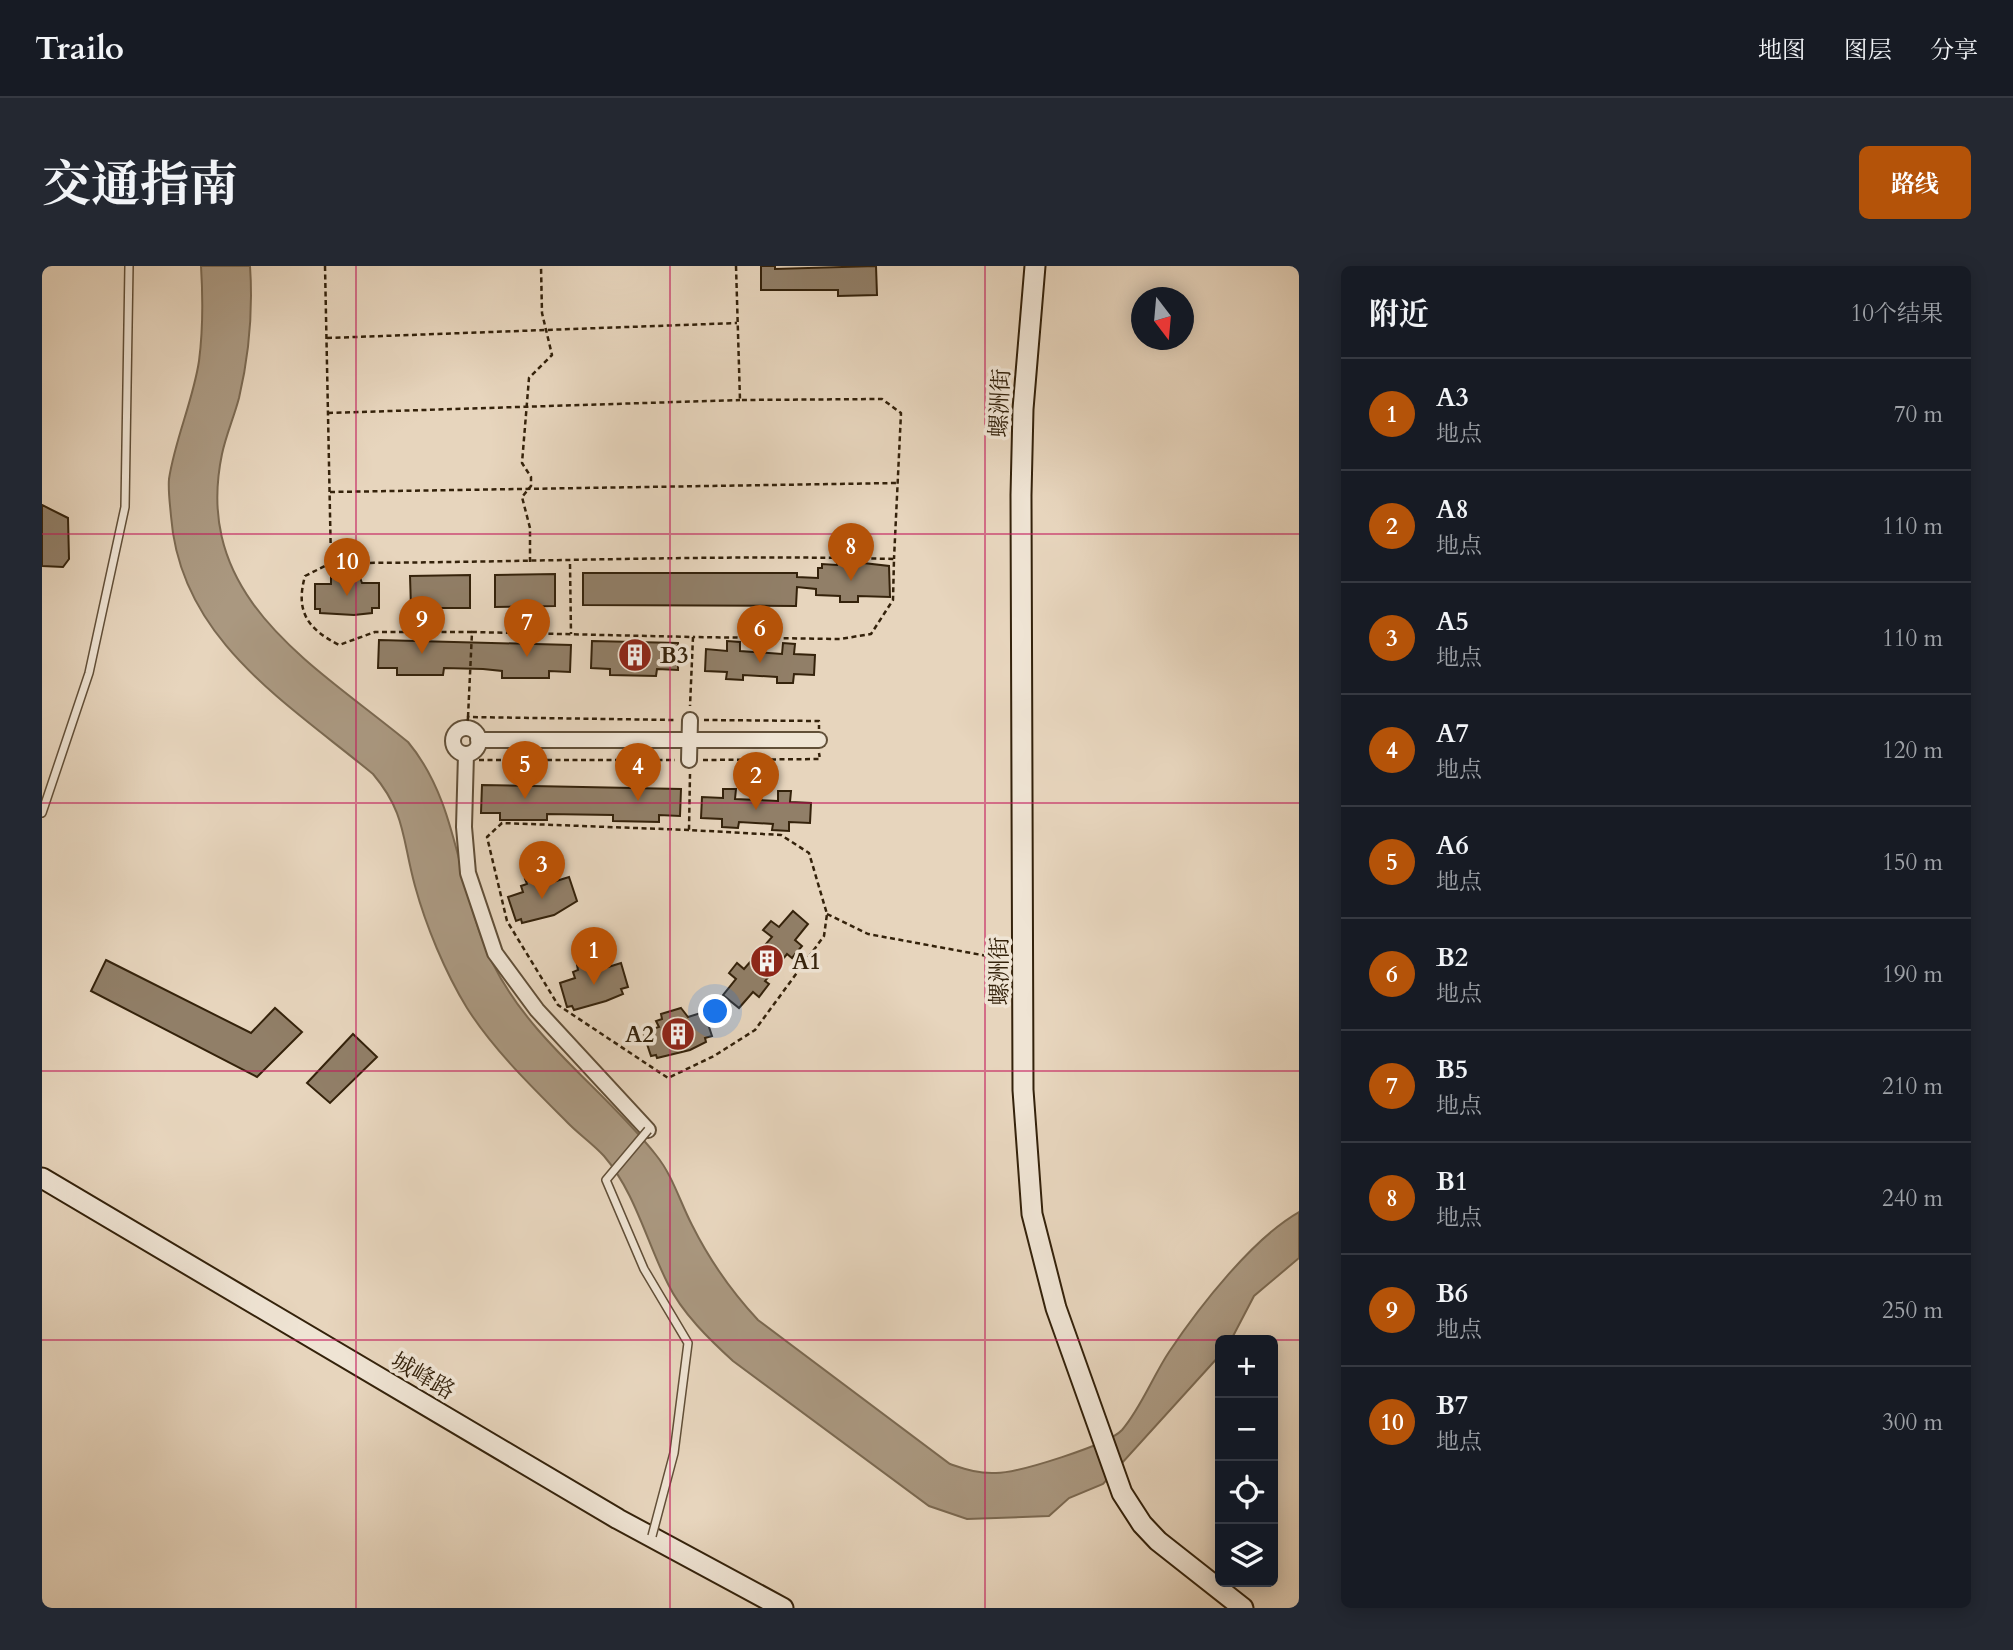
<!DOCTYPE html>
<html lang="zh">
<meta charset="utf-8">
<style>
body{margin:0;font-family:Cardo,"Noto Serif SC",serif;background:#242831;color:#f1f3f6}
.controls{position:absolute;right:21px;bottom:21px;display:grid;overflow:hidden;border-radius:10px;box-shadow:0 4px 18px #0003}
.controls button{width:63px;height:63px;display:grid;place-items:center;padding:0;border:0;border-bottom:2px solid #363941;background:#171b24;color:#f1f3f6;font:35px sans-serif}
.compass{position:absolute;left:1089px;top:21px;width:63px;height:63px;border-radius:50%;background:#171b24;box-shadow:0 4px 18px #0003;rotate:164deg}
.you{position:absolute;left:674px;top:746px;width:24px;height:24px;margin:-18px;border:5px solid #fff;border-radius:50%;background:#1a73e8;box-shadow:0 0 0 10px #1a73e833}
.badge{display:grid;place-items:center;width:46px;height:46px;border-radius:50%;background:#b45309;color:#fff;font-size:23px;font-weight:700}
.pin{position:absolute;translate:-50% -58px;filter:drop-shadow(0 2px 4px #0008)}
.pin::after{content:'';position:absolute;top:37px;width:24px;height:21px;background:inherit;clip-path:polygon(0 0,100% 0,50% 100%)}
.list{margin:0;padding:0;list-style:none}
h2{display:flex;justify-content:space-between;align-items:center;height:91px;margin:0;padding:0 28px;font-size:30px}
h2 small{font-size:23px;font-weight:400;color:#9ea1a6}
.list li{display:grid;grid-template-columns:46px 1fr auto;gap:21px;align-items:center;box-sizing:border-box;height:112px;padding:0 28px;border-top:2px solid #363941}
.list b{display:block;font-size:26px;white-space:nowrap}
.list p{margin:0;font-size:23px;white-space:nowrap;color:#9ea1a6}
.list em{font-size:23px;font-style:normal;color:#9ea1a6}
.icon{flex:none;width:38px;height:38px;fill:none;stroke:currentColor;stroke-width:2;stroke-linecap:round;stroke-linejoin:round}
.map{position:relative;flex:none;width:1257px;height:1342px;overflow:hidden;border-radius:10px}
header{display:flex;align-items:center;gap:42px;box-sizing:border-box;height:98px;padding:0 35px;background:#171b24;border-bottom:2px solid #363941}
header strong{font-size:33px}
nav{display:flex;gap:38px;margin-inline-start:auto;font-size:24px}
.intro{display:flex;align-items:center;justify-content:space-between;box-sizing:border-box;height:168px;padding:0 42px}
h1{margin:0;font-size:49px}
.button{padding:18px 32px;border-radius:10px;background:#b45309;color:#fff;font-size:24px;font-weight:700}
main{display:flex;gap:42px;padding:0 42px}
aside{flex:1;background:#171b24;border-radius:10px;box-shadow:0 4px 18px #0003}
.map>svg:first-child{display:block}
</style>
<header>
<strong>Trailo</strong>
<nav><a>地图</a><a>图层</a><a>分享</a></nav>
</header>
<div class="intro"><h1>交通指南</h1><a class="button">路线</a></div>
<main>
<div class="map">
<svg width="1257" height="1342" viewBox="0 0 1257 1342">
<rect width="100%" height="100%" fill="#e7d5bd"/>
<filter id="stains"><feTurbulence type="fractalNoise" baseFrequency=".00286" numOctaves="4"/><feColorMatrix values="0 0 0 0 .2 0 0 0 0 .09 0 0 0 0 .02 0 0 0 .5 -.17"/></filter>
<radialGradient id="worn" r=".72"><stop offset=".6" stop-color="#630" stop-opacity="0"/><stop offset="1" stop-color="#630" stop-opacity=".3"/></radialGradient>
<path fill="#aa9880" stroke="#7b6951" stroke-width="2" d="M159,0H208C211,44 207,89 197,132C192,151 184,169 180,188C150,332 270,397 366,476C418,538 415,625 450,696C489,775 561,822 614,889C631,910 638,936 650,959C668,995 689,1025 716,1054L908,1198C923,1203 937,1208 954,1207C976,1207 1066,1179 1080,1164C1099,1142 1111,1110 1127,1086C1157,1041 1211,972 1257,946V992L1212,1030L1189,1074H1178V1089L1061,1218L1027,1232L1007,1250L925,1253L887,1240L691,1095C668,1074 640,1047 626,1018C605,977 593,926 562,890C550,877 535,867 523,854C489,820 451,783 425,742C403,706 384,660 373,620C360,573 364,547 331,508C244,436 138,373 129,250C128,238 126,225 127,213C133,173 151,135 157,95C161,64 161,32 159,0Z"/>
<g fill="#917f68" stroke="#34220b" stroke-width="2">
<path d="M719,0H733V3L834,0L835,29L796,30V24H719Z"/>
<path d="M0,239L26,252L27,293L21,301L0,300Z"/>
<path d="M795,294L847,300L848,331L816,330V336H798V330L774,329V323L755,321L754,340L541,339V307H755V311L776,312V302H780V298L795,299Z"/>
<path d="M295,306H316L320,317H337V342H330V347L312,349L278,347V343H273V318H289V311H295Z"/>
<path d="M513,308V340L453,341V309Z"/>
<path d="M428,309V342H369L368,310Z"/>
<path d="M337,374L529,379L528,406L507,405V412H460V405L441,403L402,402L401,409H355V402H336Z"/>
<path d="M550,375L636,377V404L615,403L614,410L568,409V403L549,402Z"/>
<path d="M685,375L698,376V385L740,388L741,377L753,378L752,388L773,389L772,409L752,408L751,417H735V411L701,409V414L684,413L685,406L663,405L664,383L685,385Z"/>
<path d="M440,519L639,523L638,550L617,549V556L571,555V549L505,548V554H458V547H439Z"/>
<path d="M681,523H694L693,533L736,535V525H749L748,536L769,537L768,557L747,556V565L730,564L731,558L697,556L696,562L680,561V553L659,552L660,531L681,532Z"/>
<path d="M504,607L511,616L527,611L535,635L512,649L480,657L479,653L474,655L466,631L481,626L479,620L485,618L483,613Z"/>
<path d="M751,645L766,658L753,674L760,680L750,692L745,688L723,715L727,718L717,731L711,726L697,742L681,729L694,713L687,707L695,697L702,703L730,671L721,664L729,655L737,661Z"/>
<path d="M556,693L563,702L579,697L586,721L579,723L581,728L564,735L532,744L530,740L525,741L518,717L533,712L531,706L536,704L535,699Z"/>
<path d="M64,694L209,767L233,742L260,766L215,811L49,725Z"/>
<path d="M639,742L646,751L662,746L670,770L663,772L664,776L648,784L615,792L614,789L609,790L601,766L617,761L614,755L620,753L619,748Z"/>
<path d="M311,768L335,791L288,837L265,817Z"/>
</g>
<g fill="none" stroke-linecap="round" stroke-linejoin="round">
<g stroke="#614f38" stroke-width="10">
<path id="lane" d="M0,547L47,407L83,241L87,0"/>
</g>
<g stroke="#614f38" stroke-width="18">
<g id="street">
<circle cx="424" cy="475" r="13"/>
<path d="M436,474H777"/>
<path d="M424,488L422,561L426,607L453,687L495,744L606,864"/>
<path d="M647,494L648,454"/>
</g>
</g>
<g stroke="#34220b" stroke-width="23">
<g id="secondary">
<path d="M993,0L981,143L979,229L981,824L990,948L1014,1042L1080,1227L1100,1258L1116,1275L1201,1342"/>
<path d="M0,912L576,1253L741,1342"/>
</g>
</g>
<g stroke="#34220b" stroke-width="2.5" stroke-dasharray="5 3.5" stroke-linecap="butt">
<path d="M283,0L289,297"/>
<path d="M694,0L698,134L840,133L859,147L852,293"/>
<path d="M285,72L695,57"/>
<path d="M286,147L698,134"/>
<path d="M288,226L855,217"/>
<path d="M488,296V262L480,231L489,220V211L480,197L487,112L510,89L500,47L499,0"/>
<path d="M528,298L529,368"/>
<path d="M430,366H333L297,379C266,363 253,346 263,310L289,297C477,297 665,288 852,293L851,334L829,368L798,373L651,371"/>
<path d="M426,451L430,366L651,371L648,440"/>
<path d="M662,454L777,455V463"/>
<path d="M425,463L426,451L634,454"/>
<path d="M437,494H633"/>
<path d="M661,494L778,493L777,487"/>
<path d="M647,564L460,557L445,571L465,655L516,739L626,812L672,790L713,764L782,670L785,648L767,587L739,569L647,564L648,508"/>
<path d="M785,648L826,668L967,694"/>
</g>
<use href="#lane" stroke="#efe4d4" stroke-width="7"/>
<use href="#street" stroke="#efe4d4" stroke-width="14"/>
<use href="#secondary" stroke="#efe4d4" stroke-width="19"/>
<g stroke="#614f38" stroke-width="10" stroke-linecap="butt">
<path id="lane-bridge" d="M606,864L564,914L602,1003L646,1077L632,1187L610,1270"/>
</g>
<use href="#lane-bridge" stroke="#efe4d4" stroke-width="7"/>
</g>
<path fill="none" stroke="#c2185b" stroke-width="2" stroke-opacity="0.55" d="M314,0V1342M628,0V1342M943,0V1342M0,268H1257M0,537H1257M0,805H1257M0,1074H1257"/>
<defs>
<g id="building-disc" transform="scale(1.75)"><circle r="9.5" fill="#8f2418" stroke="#efe4d4"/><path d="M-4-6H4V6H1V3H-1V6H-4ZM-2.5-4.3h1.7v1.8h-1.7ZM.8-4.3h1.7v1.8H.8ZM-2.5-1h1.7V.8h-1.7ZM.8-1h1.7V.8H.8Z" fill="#fff"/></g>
</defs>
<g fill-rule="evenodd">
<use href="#building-disc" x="593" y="389"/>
<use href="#building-disc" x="725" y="695"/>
<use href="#building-disc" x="636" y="768"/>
</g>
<g text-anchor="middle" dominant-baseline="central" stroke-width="7" stroke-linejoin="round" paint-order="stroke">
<g font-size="23" fill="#34220b" stroke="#efe4d4">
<text transform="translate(958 137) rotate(-87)">螺洲街</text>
<text transform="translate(957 705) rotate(-90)">螺洲街</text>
<text transform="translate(381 1110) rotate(30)">城峰路</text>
</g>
<g font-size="23" font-weight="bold" fill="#34220b" stroke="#efe4d4" text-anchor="start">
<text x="618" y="389">B3</text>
<text x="750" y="695">A1</text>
<text x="612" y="768" text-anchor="end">A2</text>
</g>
</g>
<rect width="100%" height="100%" filter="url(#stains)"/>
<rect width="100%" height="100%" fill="url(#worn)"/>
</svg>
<div class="controls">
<button>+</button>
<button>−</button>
<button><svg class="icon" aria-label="locate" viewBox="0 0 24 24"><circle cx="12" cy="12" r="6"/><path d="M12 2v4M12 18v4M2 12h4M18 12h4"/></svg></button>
<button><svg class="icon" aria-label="layers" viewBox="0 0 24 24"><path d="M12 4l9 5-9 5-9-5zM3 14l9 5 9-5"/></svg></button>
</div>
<svg class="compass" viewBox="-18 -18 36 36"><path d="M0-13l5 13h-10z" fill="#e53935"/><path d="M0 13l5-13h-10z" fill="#9ea1a6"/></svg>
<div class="you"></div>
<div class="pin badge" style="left:552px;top:719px">1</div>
<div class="pin badge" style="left:714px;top:544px">2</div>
<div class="pin badge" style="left:500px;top:633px">3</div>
<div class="pin badge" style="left:596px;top:535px">4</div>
<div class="pin badge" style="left:483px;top:533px">5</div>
<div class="pin badge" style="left:718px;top:397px">6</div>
<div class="pin badge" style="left:485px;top:391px">7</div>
<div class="pin badge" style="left:809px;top:315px">8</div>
<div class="pin badge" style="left:380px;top:388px">9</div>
<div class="pin badge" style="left:305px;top:330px">10</div>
</div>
<aside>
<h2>附近<small>10个结果</small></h2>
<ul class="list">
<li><span class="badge">1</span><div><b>A3</b><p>地点</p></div><em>70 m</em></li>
<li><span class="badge">2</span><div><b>A8</b><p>地点</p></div><em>110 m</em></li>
<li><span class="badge">3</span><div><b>A5</b><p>地点</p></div><em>110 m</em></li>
<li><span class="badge">4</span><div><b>A7</b><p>地点</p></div><em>120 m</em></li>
<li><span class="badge">5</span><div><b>A6</b><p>地点</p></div><em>150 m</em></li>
<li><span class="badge">6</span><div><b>B2</b><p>地点</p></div><em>190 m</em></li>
<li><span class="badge">7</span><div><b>B5</b><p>地点</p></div><em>210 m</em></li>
<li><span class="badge">8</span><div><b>B1</b><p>地点</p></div><em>240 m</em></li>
<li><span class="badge">9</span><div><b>B6</b><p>地点</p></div><em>250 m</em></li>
<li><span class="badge">10</span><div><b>B7</b><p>地点</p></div><em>300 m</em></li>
</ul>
</aside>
</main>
